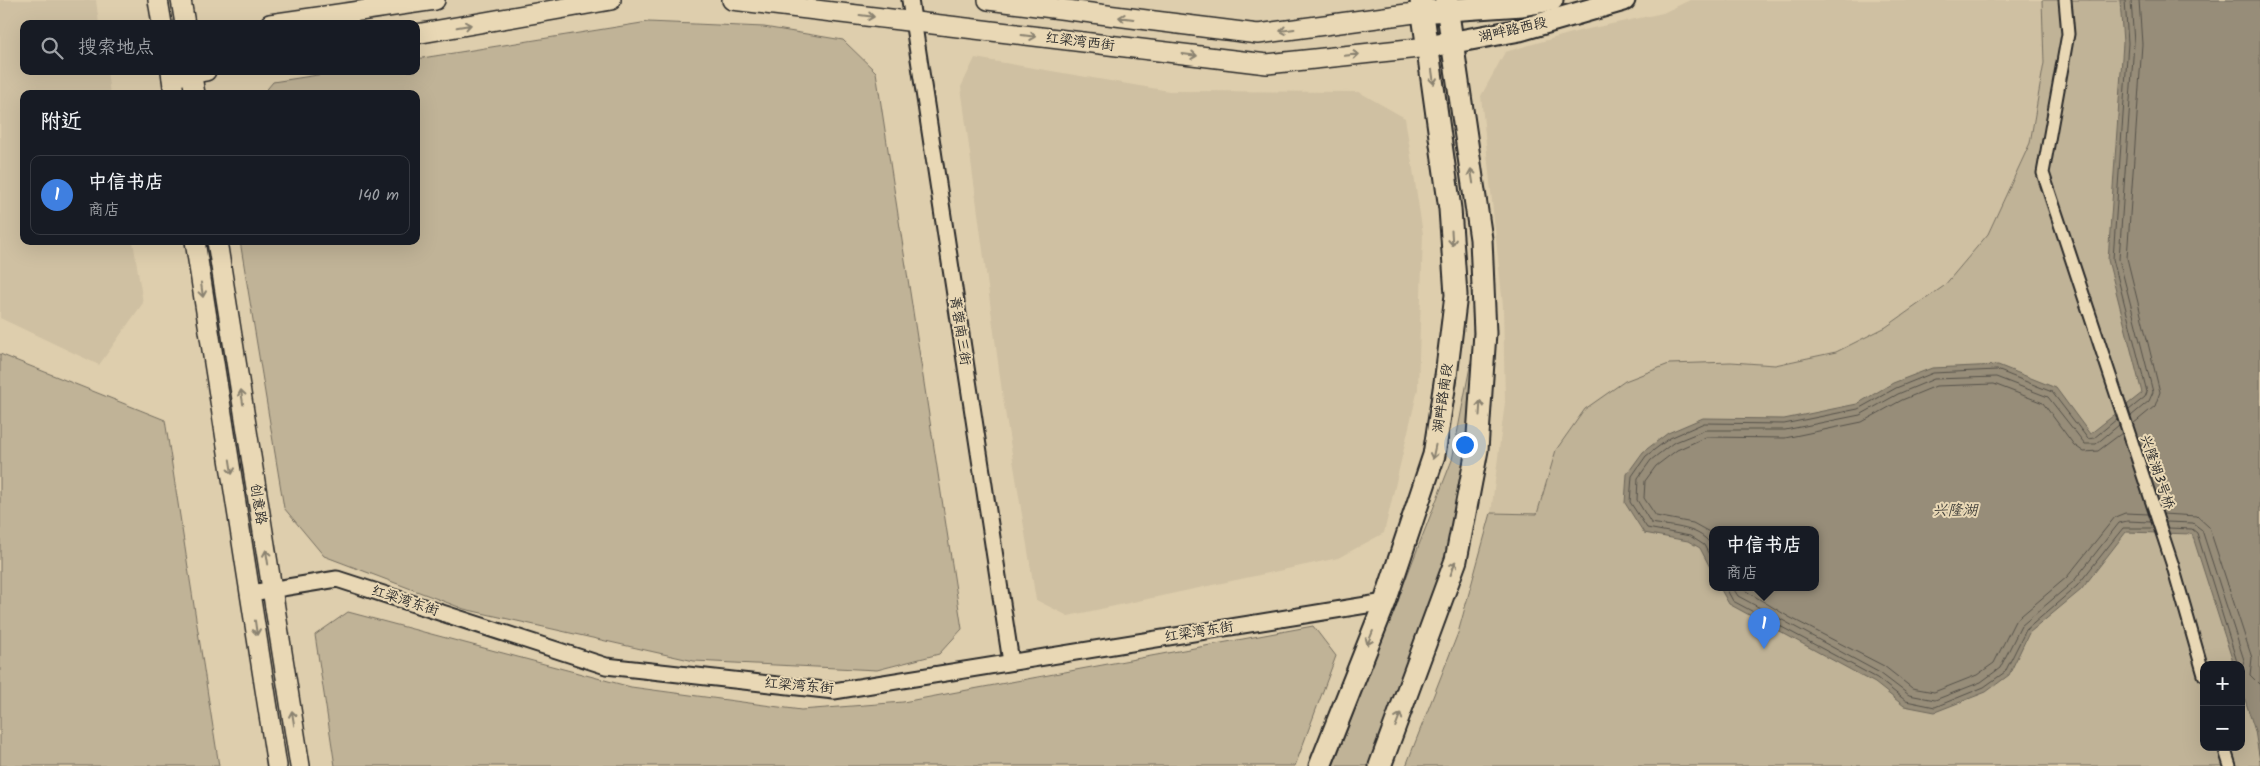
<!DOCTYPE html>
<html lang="zh">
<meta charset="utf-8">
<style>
body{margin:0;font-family:Kalam,"LXGW WenKai TC",sans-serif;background:#20242c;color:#f1f3f6}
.controls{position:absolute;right:15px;bottom:15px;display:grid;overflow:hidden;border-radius:10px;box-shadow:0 5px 20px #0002}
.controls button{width:45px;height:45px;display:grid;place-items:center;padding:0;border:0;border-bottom:1px solid #363941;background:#171b24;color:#f1f3f6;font:25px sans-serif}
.you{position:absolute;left:1464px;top:444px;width:18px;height:18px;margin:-12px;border:4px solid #fff;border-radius:50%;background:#1a73e8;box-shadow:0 0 0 8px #1a73e833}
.badge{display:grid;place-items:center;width:32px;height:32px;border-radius:50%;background:#2563eb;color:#fff;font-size:16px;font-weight:700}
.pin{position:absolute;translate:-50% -41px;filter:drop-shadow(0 1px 2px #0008)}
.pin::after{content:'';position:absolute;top:26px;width:18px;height:15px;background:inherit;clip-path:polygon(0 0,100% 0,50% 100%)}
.popup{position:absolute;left:1709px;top:526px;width:110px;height:65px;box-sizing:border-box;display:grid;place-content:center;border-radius:10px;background:#171b24;filter:drop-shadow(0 1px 4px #0005);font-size:16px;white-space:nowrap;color:#9ea1a6}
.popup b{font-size:19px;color:#f1f3f6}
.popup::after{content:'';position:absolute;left:50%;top:100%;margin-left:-10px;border:10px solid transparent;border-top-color:#171b24}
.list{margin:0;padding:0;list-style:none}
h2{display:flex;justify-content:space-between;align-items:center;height:65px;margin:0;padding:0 20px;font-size:21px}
h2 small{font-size:16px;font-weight:400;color:#9ea1a6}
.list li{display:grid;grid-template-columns:32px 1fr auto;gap:15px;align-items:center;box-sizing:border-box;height:80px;margin:0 10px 10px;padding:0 10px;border:1px solid #363941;border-radius:10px}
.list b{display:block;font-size:19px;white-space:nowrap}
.list p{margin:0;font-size:16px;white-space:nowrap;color:#9ea1a6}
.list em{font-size:16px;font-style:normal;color:#9ea1a6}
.icon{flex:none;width:28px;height:28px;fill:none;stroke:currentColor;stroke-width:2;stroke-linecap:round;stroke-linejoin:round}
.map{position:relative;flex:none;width:2260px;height:766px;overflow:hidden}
.search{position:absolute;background:#171b24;box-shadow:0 5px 20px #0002;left:20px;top:20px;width:400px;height:55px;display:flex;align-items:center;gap:12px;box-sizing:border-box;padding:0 18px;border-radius:10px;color:#9ea1a6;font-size:19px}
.panel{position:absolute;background:#171b24;box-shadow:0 5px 20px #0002;left:20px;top:90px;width:400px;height:155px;border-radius:10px}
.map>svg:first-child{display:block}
</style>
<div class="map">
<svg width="2260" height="766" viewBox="0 0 2260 766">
<rect width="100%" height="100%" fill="#decead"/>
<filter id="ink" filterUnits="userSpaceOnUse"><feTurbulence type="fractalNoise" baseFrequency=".02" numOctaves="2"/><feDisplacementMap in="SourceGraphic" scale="10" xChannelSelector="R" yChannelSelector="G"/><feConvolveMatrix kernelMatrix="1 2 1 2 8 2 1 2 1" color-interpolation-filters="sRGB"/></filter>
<g filter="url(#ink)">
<g fill="#cfc0a2">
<path d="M0,0H96L99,24H24V71H107L110,94H24V241H133L143,303L99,365L0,318Z"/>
<path d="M1690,0H2042L2044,63L2030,143L1988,234L1944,286L1886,327L1836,352L1775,365L1731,362L1585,409L1556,450L1537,514L1491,513L1505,402L1503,306L1481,96L1505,52L1579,31L1663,13Z"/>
<path d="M975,58L1169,91L1359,92L1405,118L1423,234L1418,389L1384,533L1338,558L1068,616L1036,600L1003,399L961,87Z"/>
</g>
<g fill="#c0b397" stroke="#766f61" fill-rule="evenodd">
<path d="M2042,0H2260V766H1406L1458,633L1491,513L1537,514L1556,450L1585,409L1625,381L1669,364L1731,362L1775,365L1836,352L1886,327L1944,286L1988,234L2030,143L2044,63ZM1713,530H1815V588H1713ZM2204,665H2241V747H2204Z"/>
<path d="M648,22L764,27L843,40L876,72L962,629L939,654L877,670L694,661L464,609L324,556L284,508L240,241H416V94H263L273,82L343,71H416V59Z"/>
<path d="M1477,260L1479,357L1469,449L1451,548L1374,766H1333L1452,460L1472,356Z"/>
<path d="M0,354L165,420L219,766H0Z"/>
<path d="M348,612L631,687L801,710L903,702L1313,626L1336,656L1295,766H335L315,635Z"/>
</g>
<path fill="#978d79" stroke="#6c665a" d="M2120,0H2260V761L2255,731L2241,687V665H2234L2192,534L2126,532L2081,590L2029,633L2009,675L1986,692L1935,712L1904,706L1875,683L1729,604L1720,588H1815V530H1713V573L1700,548L1688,541L1644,533L1625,503L1627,474L1643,452L1668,433L1703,418L1784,419L1857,404L1893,383L1932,368L1998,365L2056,388L2090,434L2142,393L2108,260L2123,43Z"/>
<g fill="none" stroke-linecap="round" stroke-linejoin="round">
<g stroke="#56524a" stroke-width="1">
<path d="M2125,0L2128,43L2113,259L2147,392L2145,397L2129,410"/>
<path d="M2131,416L2149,401L2153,392L2119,259L2134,43L2131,0"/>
<path d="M2133,424L2155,406L2160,392L2127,258L2142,44L2139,0"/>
<path d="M2163,514L2197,516L2209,527L2252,658L2250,675L2260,685"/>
<path d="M2166,522L2193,523L2202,530L2244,660L2241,672"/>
<path d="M2168,528L2192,529L2197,533L2238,665"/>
<path d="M1713,534L1693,523L1656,516L1644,498L1645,481L1656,466L1677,450L1706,437L1785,438L1862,422L1902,400L1936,386L1994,384L2043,403L2074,445L2084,452L2098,451L2122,433"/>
<path d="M1713,548C1702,526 1672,527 1651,523L1637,500L1638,478L1651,460L1673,443L1705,430H1785L1860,415L1898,394L1934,379L1996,377L2048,397L2085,444H2096L2119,425"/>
<path d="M1713,562L1704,545L1690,536L1647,528L1630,502L1632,476L1646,456L1670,438L1704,423L1784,424L1858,409L1896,388L1933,373L1997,370L2052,392L2088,439L2094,438L2117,419"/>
<path d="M1726,588L1733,601L1877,678L1906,701L1935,707L1984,687L2005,672L2026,630L2077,586L2123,528H2153"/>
<path d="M1733,588L1738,596L1880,673L1909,695L1935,700L1981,682L2000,668L2021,626L2073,582L2119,523L2127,521L2151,522"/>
<path d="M1741,588L1789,617L1884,666L1912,688L1934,692L1977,675L1994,663L2015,621L2067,577L2115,517L2125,513L2149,514"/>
</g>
<g stroke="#2b2b2b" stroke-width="15">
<g id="pedestrian">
<path d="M2065,0L2068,34L2043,173L2172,563L2204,675"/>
<path d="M2224,747L2230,766"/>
</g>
</g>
<g stroke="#2b2b2b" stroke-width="19">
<g id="minor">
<path d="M910,0L1011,662"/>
<path d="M251,593L337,579L606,666L834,691L1385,602"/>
</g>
</g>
<g stroke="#2b2b2b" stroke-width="22">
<g id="tertiary">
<path d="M158,0L162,24"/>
<path d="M181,0L185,24"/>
<path d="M732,0L1267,64L1428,47"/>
<path d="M988,0L1258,34L1422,12"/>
<path d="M270,24L435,0"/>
<path d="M416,34L611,0"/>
<path d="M171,71L174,94"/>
<path d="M191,71L195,94"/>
<path d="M172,77L206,71"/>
<path d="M195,241L277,766"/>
<path d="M217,241L300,766"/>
</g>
</g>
<g stroke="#2b2b2b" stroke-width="25">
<g id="secondary">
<path d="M1433,11L1522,5L1552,0"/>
<path d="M1438,45L1520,30L1624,0"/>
<path d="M1320,766L1385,602L1434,455L1446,376L1456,295L1450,209L1421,0"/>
<path d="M1380,766L1456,560L1477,450L1485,333L1481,239L1446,0"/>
</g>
</g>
<use href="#pedestrian" stroke="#e9d8b5" stroke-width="11"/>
<use href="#minor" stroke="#e9d8b5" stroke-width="15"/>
<use href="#tertiary" stroke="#e9d8b5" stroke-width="19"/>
<use href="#secondary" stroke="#e9d8b5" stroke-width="21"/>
</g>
<defs><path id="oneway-shaft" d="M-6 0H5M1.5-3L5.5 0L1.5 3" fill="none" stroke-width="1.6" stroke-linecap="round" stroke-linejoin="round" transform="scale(1.25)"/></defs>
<g stroke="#8a8270">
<use href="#oneway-shaft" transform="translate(867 16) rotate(7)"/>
<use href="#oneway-shaft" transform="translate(1126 18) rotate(-173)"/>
<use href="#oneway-shaft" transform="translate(464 26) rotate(-10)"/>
<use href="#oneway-shaft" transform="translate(1287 30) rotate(172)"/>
<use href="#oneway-shaft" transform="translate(1029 36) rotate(7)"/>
<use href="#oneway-shaft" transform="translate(1190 55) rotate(7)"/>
<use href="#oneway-shaft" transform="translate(1352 55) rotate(-6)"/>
<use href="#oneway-shaft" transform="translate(1433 77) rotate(82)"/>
<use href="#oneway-shaft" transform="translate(1472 176) rotate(-99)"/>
<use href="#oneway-shaft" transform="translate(1452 238) rotate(86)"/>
<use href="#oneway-shaft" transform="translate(202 290) rotate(82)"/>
<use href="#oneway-shaft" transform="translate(242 397) rotate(-99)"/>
<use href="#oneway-shaft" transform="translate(1480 408) rotate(-86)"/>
<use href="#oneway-shaft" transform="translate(1434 452) rotate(102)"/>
<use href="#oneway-shaft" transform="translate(231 467) rotate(81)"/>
<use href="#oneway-shaft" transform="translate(267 557) rotate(-99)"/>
<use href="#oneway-shaft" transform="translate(1453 568) rotate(-71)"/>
<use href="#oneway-shaft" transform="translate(256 628) rotate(82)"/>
<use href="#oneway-shaft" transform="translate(1370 638) rotate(112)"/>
<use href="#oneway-shaft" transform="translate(293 718) rotate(-99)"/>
<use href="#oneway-shaft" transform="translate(1398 720) rotate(-69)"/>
</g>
</g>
<g text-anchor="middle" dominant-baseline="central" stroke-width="4" stroke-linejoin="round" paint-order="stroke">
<g font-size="14" fill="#2b2b2b" stroke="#e9d8b5">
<text transform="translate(1513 30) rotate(-13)">湖畔路西段</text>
<text transform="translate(1080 42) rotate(7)">红梁湾西街</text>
<text transform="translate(960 331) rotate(81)">菁蓉南三街</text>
<text transform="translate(1443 398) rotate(-82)">湖畔路南段</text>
<text transform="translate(2157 472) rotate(71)">兴隆湖3号桥</text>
<text transform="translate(258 504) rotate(81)">创意路</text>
<text transform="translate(405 601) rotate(18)">红梁湾东街</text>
<text transform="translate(1199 632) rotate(-9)">红梁湾东街</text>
<text transform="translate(799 686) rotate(5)">红梁湾东街</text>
</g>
<g font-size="15" font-style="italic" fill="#46443e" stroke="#e9d8b5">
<text x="1955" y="511">兴隆湖</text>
</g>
</g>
</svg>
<div class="controls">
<button>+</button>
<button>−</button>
</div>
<div class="you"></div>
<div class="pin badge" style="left:1764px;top:649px;background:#3f7fe0">1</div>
<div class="popup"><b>中信书店</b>商店</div>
<div class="search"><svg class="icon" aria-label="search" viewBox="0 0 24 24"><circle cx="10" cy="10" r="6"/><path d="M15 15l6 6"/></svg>搜索地点</div>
<section class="panel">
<h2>附近<small></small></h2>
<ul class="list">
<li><span class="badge" style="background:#3f7fe0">1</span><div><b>中信书店</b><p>商店</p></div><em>140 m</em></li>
</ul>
</section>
</div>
